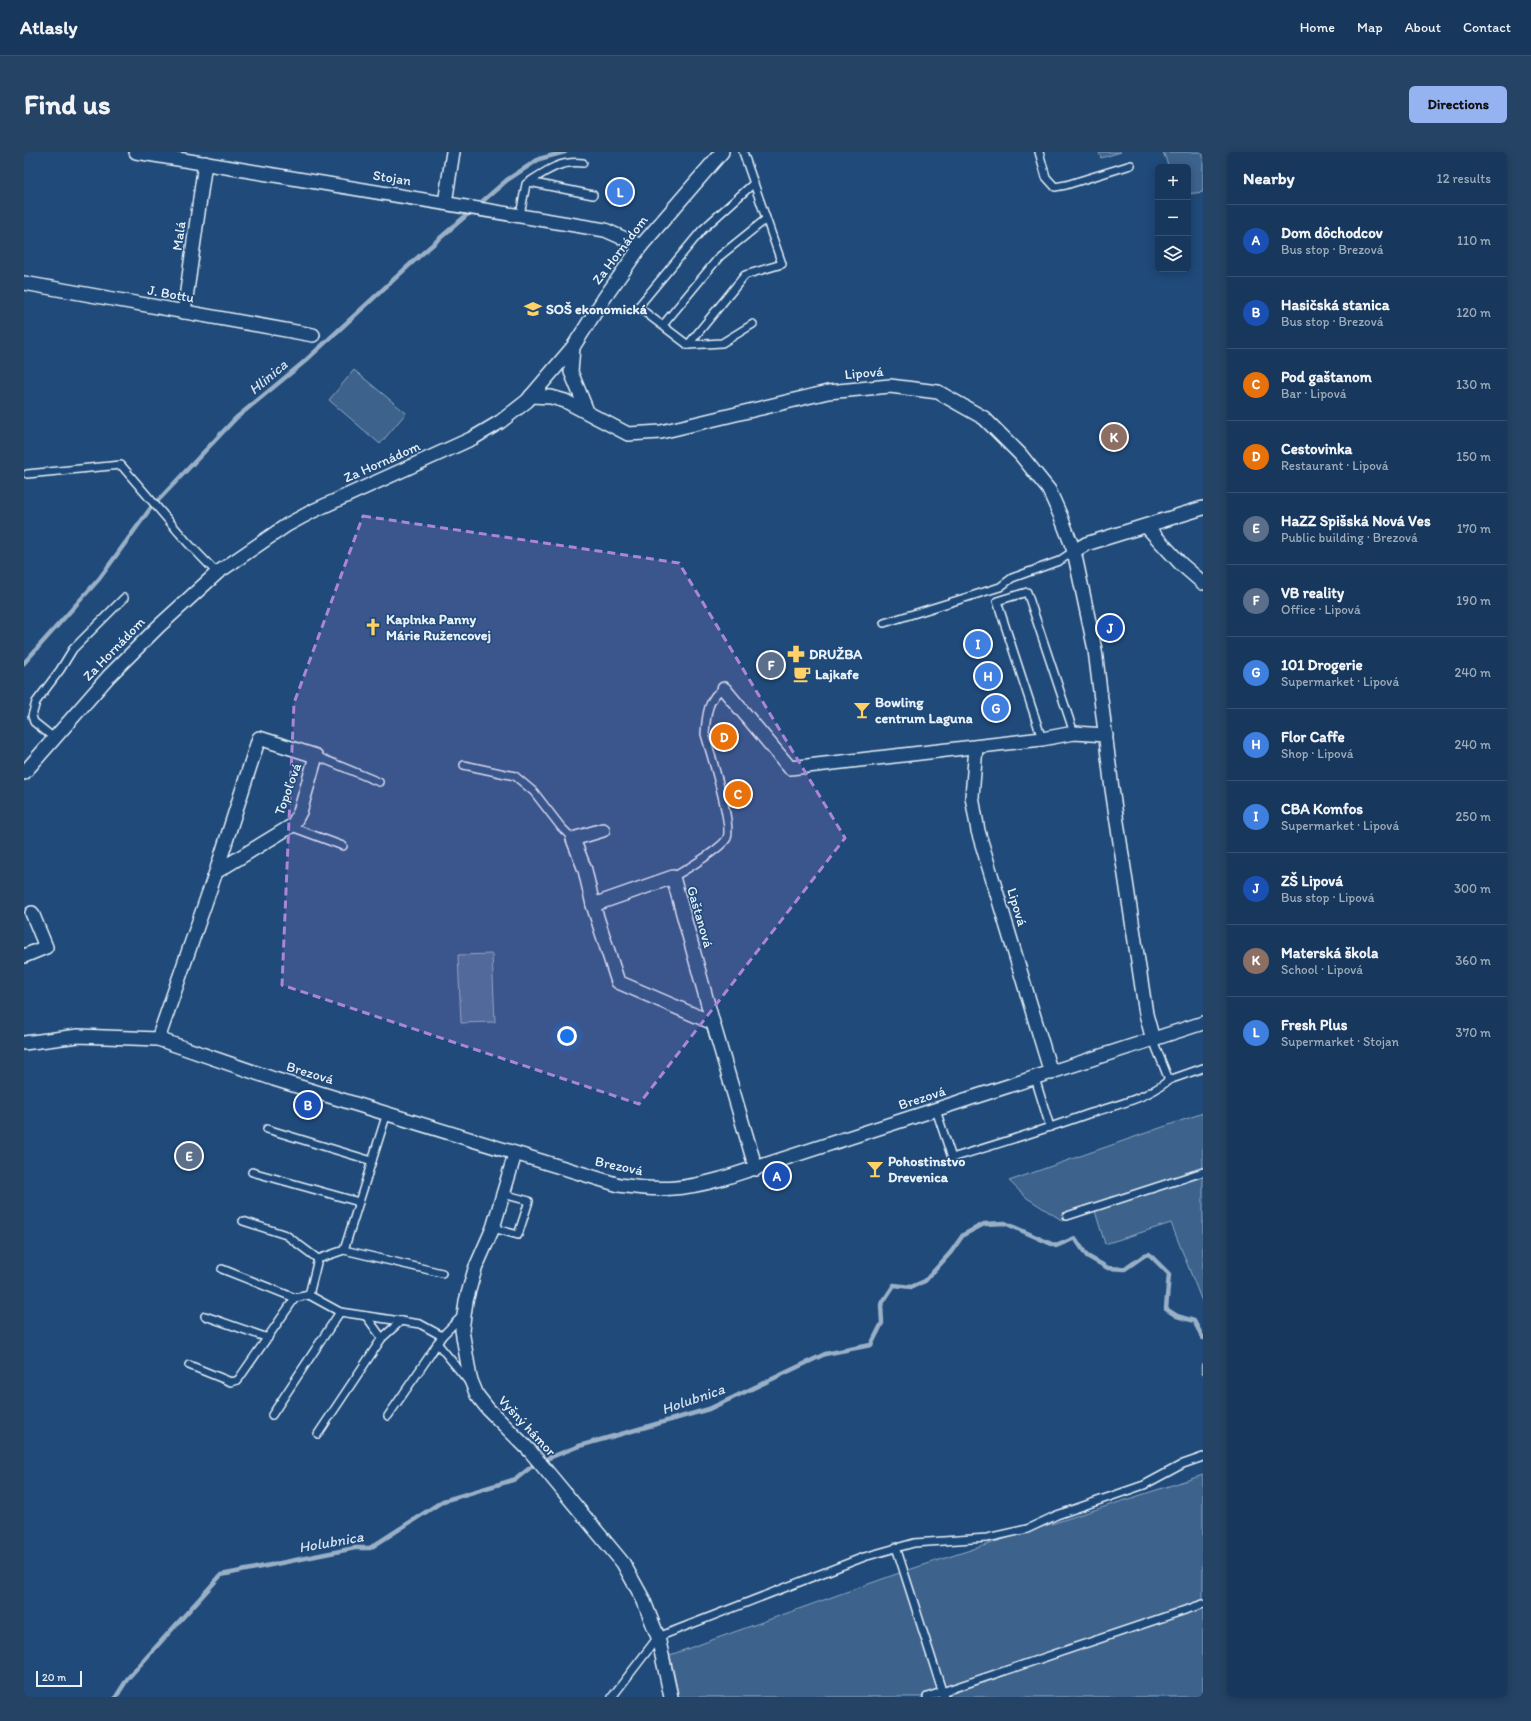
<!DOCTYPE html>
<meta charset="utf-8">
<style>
body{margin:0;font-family:Itim,sans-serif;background:#244365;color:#f1f3f6}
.controls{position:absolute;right:12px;top:12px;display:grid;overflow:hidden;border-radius:6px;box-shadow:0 2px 10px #0003}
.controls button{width:36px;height:36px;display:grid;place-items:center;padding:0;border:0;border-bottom:1px solid #365272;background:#17385c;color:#f1f3f6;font:20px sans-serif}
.scale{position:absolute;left:12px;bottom:10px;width:46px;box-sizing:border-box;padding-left:4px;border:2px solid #e8f1f8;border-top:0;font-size:11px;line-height:14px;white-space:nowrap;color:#e8f1f8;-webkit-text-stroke:3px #1f4a7a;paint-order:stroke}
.you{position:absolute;left:543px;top:884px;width:14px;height:14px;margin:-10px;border:3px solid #fff;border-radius:50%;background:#1a73e8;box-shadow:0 0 0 6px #1a73e833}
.badge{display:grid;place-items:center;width:26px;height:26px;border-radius:50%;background:#95b2f1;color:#fff;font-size:13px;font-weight:700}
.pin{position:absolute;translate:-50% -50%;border:2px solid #fff;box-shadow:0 1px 4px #0006}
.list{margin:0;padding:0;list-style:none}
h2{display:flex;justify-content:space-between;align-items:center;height:52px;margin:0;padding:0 16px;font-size:17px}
h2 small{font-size:13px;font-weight:400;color:#9eacbb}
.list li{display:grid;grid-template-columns:26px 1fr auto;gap:12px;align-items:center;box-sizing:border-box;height:72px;padding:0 16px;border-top:1px solid #365272}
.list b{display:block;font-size:15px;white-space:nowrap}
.list p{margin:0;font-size:13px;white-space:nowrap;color:#9eacbb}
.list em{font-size:13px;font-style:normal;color:#9eacbb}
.icon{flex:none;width:22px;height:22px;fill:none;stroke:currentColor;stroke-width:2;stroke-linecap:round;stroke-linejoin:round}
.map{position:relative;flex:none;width:1179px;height:1545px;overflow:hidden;border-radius:6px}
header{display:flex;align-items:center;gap:24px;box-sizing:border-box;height:56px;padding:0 20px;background:#17385c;border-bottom:1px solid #365272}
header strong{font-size:19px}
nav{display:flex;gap:22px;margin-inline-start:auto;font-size:14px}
.intro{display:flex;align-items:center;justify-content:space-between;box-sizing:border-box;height:96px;padding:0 24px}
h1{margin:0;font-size:28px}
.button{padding:10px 18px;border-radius:6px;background:#95b2f1;color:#111;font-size:14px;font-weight:700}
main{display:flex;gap:24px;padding:0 24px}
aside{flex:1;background:#17385c;border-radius:6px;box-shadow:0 2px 10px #0003}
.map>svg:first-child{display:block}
</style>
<header>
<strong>Atlasly</strong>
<nav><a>Home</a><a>Map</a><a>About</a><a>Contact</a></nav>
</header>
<div class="intro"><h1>Find us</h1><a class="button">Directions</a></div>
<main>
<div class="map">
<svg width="1179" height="1545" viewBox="0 0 1179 1545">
<rect width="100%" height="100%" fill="#1f4a7a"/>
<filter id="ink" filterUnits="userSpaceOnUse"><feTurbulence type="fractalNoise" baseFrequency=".025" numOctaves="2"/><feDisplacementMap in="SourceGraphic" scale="8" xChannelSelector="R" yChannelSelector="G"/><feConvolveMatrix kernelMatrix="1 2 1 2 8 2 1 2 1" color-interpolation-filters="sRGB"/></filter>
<g filter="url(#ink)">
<g fill="#3c628c" stroke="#92aac2">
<path d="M1075,0H1097L1077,6Z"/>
<path d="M1139,0H1179V40L1164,42V15H1145Z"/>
<path d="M330,218L382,261L356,292L305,248Z"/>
<path d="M468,802L471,870L437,871L434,803Z"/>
<path d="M1179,961V1152L1147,1071L1081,1092L1071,1059L1039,1069L1003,1046L985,1029Z"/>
<path d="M1179,1323V1545H655L646,1503L878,1420Z"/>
</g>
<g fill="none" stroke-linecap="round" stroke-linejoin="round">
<g stroke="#9ab0c7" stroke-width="4.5">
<path d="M0,511L75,427L126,357L212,266L280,210L392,107L483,28L515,7L541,0"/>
<path d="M1179,1213V1220"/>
<path d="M92,1545L104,1526L197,1423L331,1396H346L419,1349L492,1327L512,1311L555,1294L685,1257L801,1202L847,1193L858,1171L857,1153L870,1133L887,1135L901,1129L927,1100L939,1083L960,1072L981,1071L1032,1094L1051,1086L1063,1104L1084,1116L1101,1117L1121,1103L1125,1102L1145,1122L1142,1157L1153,1164L1170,1169L1179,1186"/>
</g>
<g stroke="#e8f1f8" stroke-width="10">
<g id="service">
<path d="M719,0L758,112L721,123L664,193L614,155L678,78L730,31"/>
<path d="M1015,0L1022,25L1031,35L1042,33L1107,13"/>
<path d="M505,30L569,43"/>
<path d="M496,63L502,32C521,20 535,8 559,11"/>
<path d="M639,173L696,104L742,67"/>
<path d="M664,193L698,191L729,172"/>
<path d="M3,322L97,313L163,390L193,421"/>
<path d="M860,471L976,435L988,426L1035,409L1050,399"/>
<path d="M30,586L10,570L8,564L12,550L36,518L49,497L100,446"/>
<path d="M1018,587L973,449L1003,440L1050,581"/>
<path d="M292,604L355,630"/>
<path d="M440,613L491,624L510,640L537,675L549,687"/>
<path d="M269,673L273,677L319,694"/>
<path d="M649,725C660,719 698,696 703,686C709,672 686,600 681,582C682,565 684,543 700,537"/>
<path d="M1011,926L1026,975"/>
<path d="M1145,928L1179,916"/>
<path d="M912,958L928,1006C974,992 1019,978 1064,962C1092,953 1122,947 1145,928L1129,888"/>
<path d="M363,961L320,1098L418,1121"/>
<path d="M243,977L348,1009"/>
<path d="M228,1020L335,1050"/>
<path d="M1043,1064L1179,1020"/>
<path d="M219,1069L262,1083L294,1107L320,1098"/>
<path d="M469,1076L494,1083L505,1049L479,1042"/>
<path d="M198,1117L271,1146L285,1143L316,1160L396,1172L418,1184L439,1163"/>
<path d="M285,1143L294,1107"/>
<path d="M181,1164L244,1186"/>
<path d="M358,1186L377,1169"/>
<path d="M413,1191L445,1230"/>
<path d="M165,1213L207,1230L214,1228L271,1146"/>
<path d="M248,1263L316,1160"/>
<path d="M364,1264L406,1203L418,1184"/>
<path d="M294,1282L358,1186L342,1164"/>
<path d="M872,1395L920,1545"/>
<path d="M588,1545L634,1485L840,1405L890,1391L963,1386L1003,1377L1033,1363L1120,1333L1159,1312L1179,1305"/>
<path d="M903,1545L1179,1452"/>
</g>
</g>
<g stroke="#e8f1f8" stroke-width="16">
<g id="minor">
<path d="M112,0L581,78L617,94"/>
<path d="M421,51L429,0"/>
<path d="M0,131L289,183"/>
<path d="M160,160L181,11"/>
<path d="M549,195L547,220L563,259"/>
<path d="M507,244L527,245L541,249L604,282L637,280L804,240L866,234L914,240L960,266L996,302L1025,338L1037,365L1050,399L1071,498L1088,637L1122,862L1129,888"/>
<path d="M1122,374L1157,412L1179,431"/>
<path d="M1050,399L1062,392L1179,356"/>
<path d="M700,537L766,616L1018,587L1050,581L1082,583"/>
<path d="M952,595L948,645L954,679L1027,921"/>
<path d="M0,621L85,524L135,474L193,421L263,373L289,359L449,286L476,270L503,249L549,195L581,145L617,94L698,0"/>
<path d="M569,753L561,718L549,687L579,678"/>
<path d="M0,804L22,795L8,761"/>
<path d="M689,871L594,830L569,753L649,725L689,871L732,1017"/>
<path d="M134,887L193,717L235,586L292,604L276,660L269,673L192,720"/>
<path d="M0,891L54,884L134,887L250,927L595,1033C635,1039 658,1038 697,1027L1179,871"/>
<path d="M491,1002L469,1076L451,1117L442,1149L438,1178L446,1226L453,1243L464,1257L506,1299L599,1411L619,1447L634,1485L647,1545"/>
</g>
</g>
<use href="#service" stroke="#1f4a7a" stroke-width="7"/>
<use href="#minor" stroke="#1f4a7a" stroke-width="13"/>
</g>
</g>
<path fill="#ac85d9" fill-opacity="0.2" stroke="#ac85d9" stroke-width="3" stroke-dasharray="8 5" stroke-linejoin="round" d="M339,364L655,411L821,686L615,952L258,833L270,551Z"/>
<defs>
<g id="school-bare" transform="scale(1.38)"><path d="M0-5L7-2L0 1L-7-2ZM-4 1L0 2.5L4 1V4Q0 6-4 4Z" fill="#ffd166" stroke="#1f4a7a" stroke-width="2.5" paint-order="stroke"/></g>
<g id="church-bare" transform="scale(1.38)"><path d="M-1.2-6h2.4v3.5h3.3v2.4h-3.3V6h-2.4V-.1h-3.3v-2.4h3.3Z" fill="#ffd166" stroke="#1f4a7a" stroke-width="2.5" paint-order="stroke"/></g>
<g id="pharmacy-bare" transform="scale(1.38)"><path d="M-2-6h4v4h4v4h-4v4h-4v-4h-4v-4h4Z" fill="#ffd166" stroke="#1f4a7a" stroke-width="2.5" paint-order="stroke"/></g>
<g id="cafe-bare" transform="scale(1.38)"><path d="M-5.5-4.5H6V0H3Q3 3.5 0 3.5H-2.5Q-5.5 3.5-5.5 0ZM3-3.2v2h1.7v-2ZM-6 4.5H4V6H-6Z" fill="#ffd166" stroke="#1f4a7a" stroke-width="2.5" paint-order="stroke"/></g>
<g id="bar-bare" transform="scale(1.38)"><path d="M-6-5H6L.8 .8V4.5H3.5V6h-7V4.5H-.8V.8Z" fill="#ffd166" stroke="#1f4a7a" stroke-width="2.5" paint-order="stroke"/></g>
</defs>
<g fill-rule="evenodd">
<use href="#school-bare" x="509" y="157"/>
<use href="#church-bare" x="349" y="475"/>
<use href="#pharmacy-bare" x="772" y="502"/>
<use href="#cafe-bare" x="778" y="522"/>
<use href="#bar-bare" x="838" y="558"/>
<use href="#bar-bare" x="851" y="1017"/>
</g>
<g text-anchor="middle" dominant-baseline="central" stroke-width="3" stroke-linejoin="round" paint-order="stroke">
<g font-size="14" fill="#e8f1f8" stroke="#1f4a7a">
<text transform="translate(368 26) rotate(9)">Stojan</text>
<text transform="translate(155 84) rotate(-82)">Malá</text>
<text transform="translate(596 98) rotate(-53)">Za Hornádom</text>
<text transform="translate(147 142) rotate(10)">J. Bottu</text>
<text transform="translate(840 221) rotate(-5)">Lipová</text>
<text transform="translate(358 310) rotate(-24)">Za Hornádom</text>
<text transform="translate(90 497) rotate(-46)">Za Hornádom</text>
<text transform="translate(264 637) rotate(-70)">Topoľová</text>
<text transform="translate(993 755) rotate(73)">Lipová</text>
<text transform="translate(676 765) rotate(74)">Gaštanová</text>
<text transform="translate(286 921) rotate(17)">Brezová</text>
<text transform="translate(898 946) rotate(-18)">Brezová</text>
<text transform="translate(595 1014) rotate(12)">Brezová</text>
<text transform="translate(503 1274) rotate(47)">Vyšný hámor</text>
</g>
<g font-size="14" font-weight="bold" fill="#e8f1f8" stroke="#1f4a7a" text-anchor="start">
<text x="522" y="157">SOŠ ekonomická</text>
<text x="362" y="467">Kaplnka Panny<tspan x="362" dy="16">Márie Ružencovej</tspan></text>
<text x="785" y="502">DRUŽBA</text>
<text x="791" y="522">Lajkafe</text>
<text x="851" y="550">Bowling<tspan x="851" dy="16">centrum Laguna</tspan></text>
<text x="864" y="1009">Pohostinstvo<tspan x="864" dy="16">Drevenica</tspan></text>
</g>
<g font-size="15" font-style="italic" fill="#d4e1ec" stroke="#1f4a7a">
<text transform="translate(244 225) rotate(-40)">Hlinica</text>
<text transform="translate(669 1247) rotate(-19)">Holubnica</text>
<text transform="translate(307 1390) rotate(-10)">Holubnica</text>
</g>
</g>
</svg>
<div class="controls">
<button>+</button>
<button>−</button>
<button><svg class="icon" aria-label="layers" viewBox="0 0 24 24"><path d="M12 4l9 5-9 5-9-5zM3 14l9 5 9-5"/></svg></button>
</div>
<div class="scale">20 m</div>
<div class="you"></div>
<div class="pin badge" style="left:753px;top:1024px;background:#1a4fb4">A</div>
<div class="pin badge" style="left:284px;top:953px;background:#1a4fb4">B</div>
<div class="pin badge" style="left:714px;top:642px;background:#e8710a">C</div>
<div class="pin badge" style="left:700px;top:585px;background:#e8710a">D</div>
<div class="pin badge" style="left:165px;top:1004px;background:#5c6f8a">E</div>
<div class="pin badge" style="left:747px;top:513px;background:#5c6f8a">F</div>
<div class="pin badge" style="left:972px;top:556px;background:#3f7fe0">G</div>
<div class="pin badge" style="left:964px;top:524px;background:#3f7fe0">H</div>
<div class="pin badge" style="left:954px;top:492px;background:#3f7fe0">I</div>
<div class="pin badge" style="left:1086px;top:476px;background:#1a4fb4">J</div>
<div class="pin badge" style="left:1090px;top:285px;background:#8d6e63">K</div>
<div class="pin badge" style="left:596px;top:40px;background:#3f7fe0">L</div>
</div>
<aside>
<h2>Nearby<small>12 results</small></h2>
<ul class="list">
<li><span class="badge" style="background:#1a4fb4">A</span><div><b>Dom dôchodcov</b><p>Bus stop · Brezová</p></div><em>110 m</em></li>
<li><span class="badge" style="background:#1a4fb4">B</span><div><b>Hasičská stanica</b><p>Bus stop · Brezová</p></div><em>120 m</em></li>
<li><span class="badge" style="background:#e8710a">C</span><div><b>Pod gaštanom</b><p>Bar · Lipová</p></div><em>130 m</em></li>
<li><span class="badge" style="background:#e8710a">D</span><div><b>Cestovinka</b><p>Restaurant · Lipová</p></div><em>150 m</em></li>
<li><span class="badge" style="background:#5c6f8a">E</span><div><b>HaZZ Spišská Nová Ves</b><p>Public building · Brezová</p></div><em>170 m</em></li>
<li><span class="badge" style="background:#5c6f8a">F</span><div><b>VB reality</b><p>Office · Lipová</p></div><em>190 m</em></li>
<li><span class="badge" style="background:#3f7fe0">G</span><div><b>101 Drogerie</b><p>Supermarket · Lipová</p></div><em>240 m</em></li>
<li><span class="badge" style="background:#3f7fe0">H</span><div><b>Flor Caffe</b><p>Shop · Lipová</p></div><em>240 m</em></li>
<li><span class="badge" style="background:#3f7fe0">I</span><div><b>CBA Komfos</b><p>Supermarket · Lipová</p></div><em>250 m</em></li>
<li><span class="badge" style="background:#1a4fb4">J</span><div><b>ZŠ Lipová</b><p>Bus stop · Lipová</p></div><em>300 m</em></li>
<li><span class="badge" style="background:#8d6e63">K</span><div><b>Materská škola</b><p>School · Lipová</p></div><em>360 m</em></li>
<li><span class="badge" style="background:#3f7fe0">L</span><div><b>Fresh Plus</b><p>Supermarket · Stojan</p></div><em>370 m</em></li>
</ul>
</aside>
</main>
